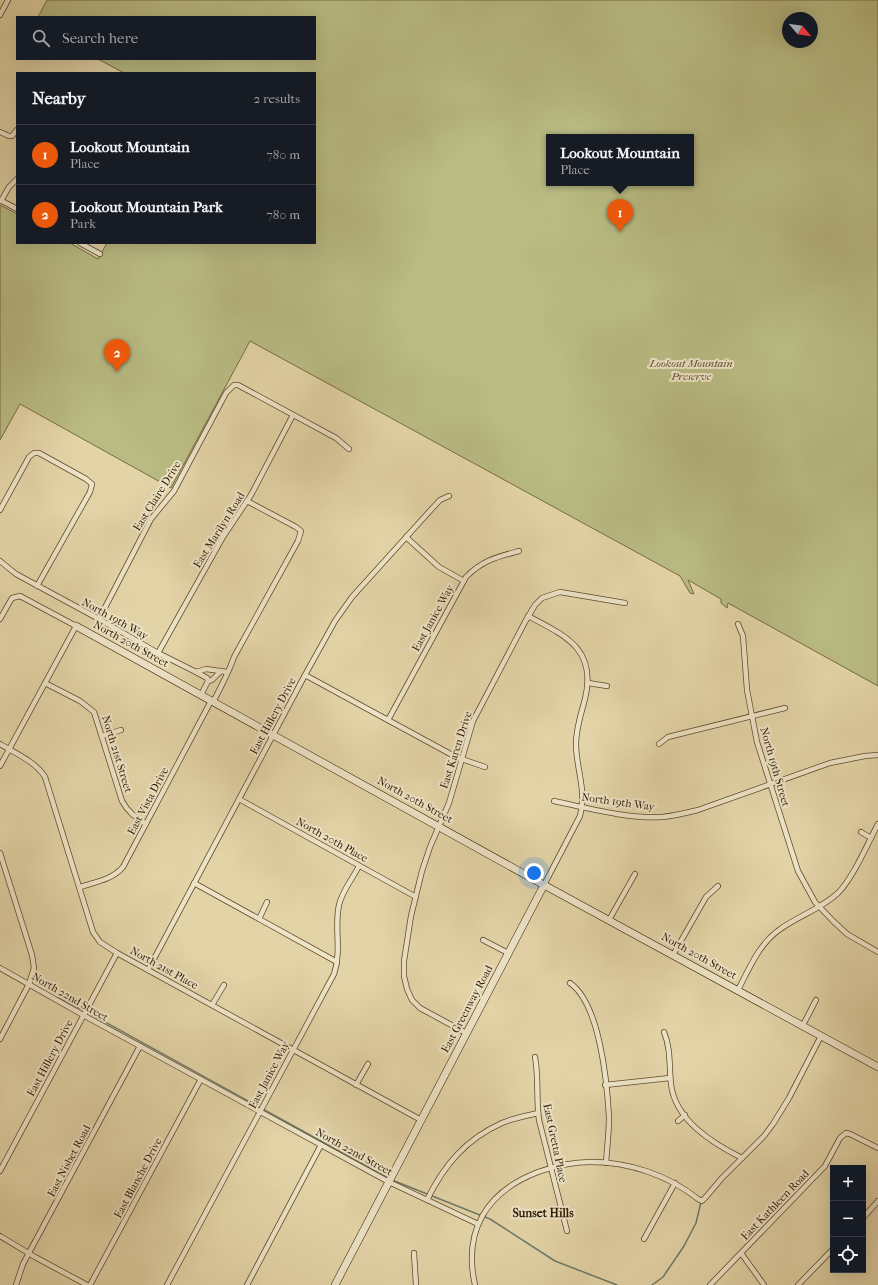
<!DOCTYPE html>
<meta charset="utf-8">
<style>
body{margin:0;font-family:"IM FELL French Canon",serif;background:#20242c;color:#f1f3f6}
.controls{position:absolute;right:12px;bottom:12px;display:grid;overflow:hidden;border-radius:0px;box-shadow:0 4px 16px #0002}
.controls button{width:36px;height:36px;display:grid;place-items:center;padding:0;border:0;border-bottom:1px solid #363941;background:#171b24;color:#f1f3f6;font:20px sans-serif}
.compass{position:absolute;left:782px;top:12px;width:36px;height:36px;border-radius:50%;background:#171b24;box-shadow:0 4px 16px #0002;rotate:119deg}
.you{position:absolute;left:534px;top:873px;width:14px;height:14px;margin:-10px;border:3px solid #fff;border-radius:50%;background:#1a73e8;box-shadow:0 0 0 6px #1a73e833}
.badge{display:grid;place-items:center;width:26px;height:26px;border-radius:50%;background:#ea580c;color:#fff;font-size:13px;font-weight:700}
.pin{position:absolute;translate:-50% -33px;filter:drop-shadow(0 1px 2px #0008)}
.pin::after{content:'';position:absolute;top:21px;width:14px;height:12px;background:inherit;clip-path:polygon(0 0,100% 0,50% 100%)}
.popup{position:absolute;left:546px;top:134px;width:148px;height:52px;box-sizing:border-box;display:grid;place-content:center;border-radius:0px;background:#171b24;filter:drop-shadow(0 1px 3px #0005);font-size:13px;white-space:nowrap;color:#9ea1a6}
.popup b{font-size:15px;color:#f1f3f6}
.popup::after{content:'';position:absolute;left:50%;top:100%;margin-left:-8px;border:8px solid transparent;border-top-color:#171b24}
.list{margin:0;padding:0;list-style:none}
h2{display:flex;justify-content:space-between;align-items:center;height:52px;margin:0;padding:0 16px;font-size:17px}
h2 small{font-size:13px;font-weight:400;color:#9ea1a6}
.list li{display:grid;grid-template-columns:26px 1fr auto;gap:12px;align-items:center;box-sizing:border-box;height:60px;padding:0 16px;border-top:1px solid #363941}
.list b{display:block;font-size:15px;white-space:nowrap}
.list p{margin:0;font-size:13px;white-space:nowrap;color:#9ea1a6}
.list em{font-size:13px;font-style:normal;color:#9ea1a6}
.icon{flex:none;width:22px;height:22px;fill:none;stroke:currentColor;stroke-width:2;stroke-linecap:round;stroke-linejoin:round}
.map{position:relative;flex:none;width:878px;height:1285px;overflow:hidden}
.search{position:absolute;background:#171b24;box-shadow:0 4px 16px #0002;left:16px;top:16px;width:300px;height:44px;display:flex;align-items:center;gap:10px;box-sizing:border-box;padding:0 14px;border-radius:0px;color:#9ea1a6;font-size:15px}
.panel{position:absolute;background:#171b24;box-shadow:0 4px 16px #0002;left:16px;top:72px;width:300px;height:172px;border-radius:0px}
.map>svg:first-child{display:block}
</style>
<div class="map">
<svg width="878" height="1285" viewBox="0 0 878 1285">
<rect width="100%" height="100%" fill="#e3d4a7"/>
<filter id="stains"><feTurbulence type="fractalNoise" baseFrequency=".005" numOctaves="4"/><feColorMatrix values="0 0 0 0 .2 0 0 0 0 .09 0 0 0 0 .02 0 0 0 .5 -.17"/></filter>
<radialGradient id="worn" r=".72"><stop offset=".6" stop-color="#630" stop-opacity="0"/><stop offset="1" stop-color="#630" stop-opacity=".3"/></radialGradient>
<path fill="#b9bb83" stroke="#766c44" fill-rule="evenodd" d="M47,0H878V686L728,603L727,608L721,603V599L688,580L694,594L690,593L680,576L250,341L171,488L20,404L0,440V205L17,214V243H70L98,259L107,243H315V73H124L98,59H315V17H38ZM788,18H812V42H788ZM549,137H691V183H549Z"/>
<g fill="none" stroke-linecap="round" stroke-linejoin="round">
<g stroke="#6d7a69" stroke-width="1.5">
<path d="M58,998L85,1011L388,1178"/>
<path d="M392,1180L490,1219L555,1261L617,1285"/>
<path d="M652,1285L663,1277L684,1246L696,1223L701,1202"/>
</g>
<g stroke="#5e4a2e" stroke-width="6">
<g id="street">
<path d="M0,15L8,0"/>
<path d="M0,132L9,136H12L17,130"/>
<path d="M0,200L17,209"/>
<path d="M1,201L9,187L17,179"/>
<path d="M80,243L100,254"/>
<path d="M0,510L29,457L34,453H39L86,479L92,484L90,492L37,586"/>
<path d="M406,537L439,567L464,581"/>
<path d="M0,561L16,574L99,619L158,653L196,672L206,669L227,672"/>
<path d="M528,616C566,636 597,649 585,699C581,714 576,728 576,744C576,768 587,791 580,816L544,885"/>
<path d="M0,619L12,598L20,596L76,626L0,766"/>
<path d="M99,619L151,519L174,491L226,393L234,385H238L336,438L349,449"/>
<path d="M738,624L743,636L747,690L757,742L798,871L815,902L833,921L847,934L878,952"/>
<path d="M158,653L223,537L251,495L293,415"/>
<path d="M196,672L207,678L208,681L201,695"/>
<path d="M305,675L456,757L485,767"/>
<path d="M208,681L212,680L221,671"/>
<path d="M45,683L80,701L94,712L122,801C128,812 135,817 146,824"/>
<path d="M588,683L607,686"/>
<path d="M213,702C221,687 229,672 234,657L298,541L301,531L296,527L247,501"/>
<path d="M388,720L466,577C483,560 497,557 519,551"/>
<path d="M102,736L121,730"/>
<path d="M0,744C15,753 36,762 45,777L93,932L100,942L117,953L421,1120"/>
<path d="M659,744L668,737L785,708"/>
<path d="M239,799L416,897"/>
<path d="M554,801C587,808 628,819 662,817C674,816 686,813 698,810L830,763L865,756L878,755"/>
<path d="M861,832L871,838"/>
<path d="M0,853L32,955L34,968L29,984L0,1039"/>
<path d="M194,883L337,962"/>
<path d="M80,887C95,882 112,880 123,867L211,701"/>
<path d="M259,919L267,902"/>
<path d="M609,920L635,874"/>
<path d="M483,940L508,953"/>
<path d="M673,955L706,897L718,886"/>
<path d="M0,968L83,1015L389,1182L478,1224"/>
<path d="M148,970L305,675L335,621L352,597L428,513L440,500L449,496"/>
<path d="M570,983C600,1004 607,1082 609,1117C609,1133 607,1148 606,1163"/>
<path d="M738,990C749,969 759,944 779,930C798,916 821,909 838,893C853,878 868,843 878,824"/>
<path d="M212,1005L224,985"/>
<path d="M803,1025L816,1000"/>
<path d="M664,1032C671,1049 669,1066 671,1084C675,1120 712,1143 742,1158"/>
<path d="M466,1033L420,1008L412,1000L407,989L404,976V961L411,916L422,871L430,847L449,803L473,721L525,622L535,605L542,598L560,592L625,603"/>
<path d="M535,1057C539,1078 536,1099 539,1120L567,1231"/>
<path d="M356,1085L368,1064"/>
<path d="M605,1085L670,1078"/>
<path d="M678,1121L685,1115"/>
<path d="M0,1171L117,953"/>
<path d="M427,1200C444,1165 466,1139 502,1123C513,1118 526,1116 538,1113"/>
<path d="M863,1218L878,1201"/>
<path d="M0,1236L35,1257L87,1285"/>
<path d="M644,1239L675,1183"/>
<path d="M414,1253L416,1285"/>
<path d="M741,1253L764,1285"/>
<path d="M16,1285L23,1264L140,1046"/>
<path d="M90,1285L201,1079"/>
<path d="M167,1285L334,974C342,951 334,927 339,905C342,891 353,878 359,866"/>
<path d="M247,1285L321,1145"/>
<path d="M475,1285C463,1231 486,1192 538,1172C555,1166 573,1162 591,1162C629,1162 668,1175 698,1199L702,1201L705,1198L722,1178L764,1136L773,1124L789,1098L821,1036"/>
<path d="M710,1285L825,1166L840,1138L846,1133L850,1134L878,1148"/>
<path d="M798,1285L833,1249"/>
</g>
</g>
<g stroke="#321c05" stroke-width="8">
<g id="secondary">
<path d="M76,626L544,885L878,1067"/>
<path d="M335,1285L544,885"/>
</g>
</g>
<use href="#street" stroke="#ede3c6" stroke-width="4.5"/>
<use href="#secondary" stroke="#ede3c6" stroke-width="7"/>
</g>
<g text-anchor="middle" dominant-baseline="central" stroke-width="4" stroke-linejoin="round" paint-order="stroke">
<g font-size="11" font-style="italic" fill="#5a4c2b" stroke="#ede3c6">
<text x="691" y="363">Lookout Mountain<tspan x="691" dy="13">Preserve</tspan></text>
</g>
<g font-size="11" fill="#321c05" stroke="#ede3c6">
<text transform="translate(157 496) rotate(-58)">East Claire Drive</text>
<text transform="translate(219 530) rotate(-58)">East Marilyn Road</text>
<text transform="translate(433 618) rotate(-61)">East Janice Way</text>
<text transform="translate(115 619) rotate(29)">North 19th Way</text>
<text transform="translate(131 644) rotate(29)">North 20th Street</text>
<text transform="translate(273 716) rotate(-62)">East Hillery Drive</text>
<text transform="translate(456 750) rotate(-72)">East Karen Drive</text>
<text transform="translate(117 754) rotate(73)">North 21st Street</text>
<text transform="translate(775 767) rotate(74)">North 19th Street</text>
<text transform="translate(415 800) rotate(29)">North 20th Street</text>
<text transform="translate(148 801) rotate(-62)">East Vista Drive</text>
<text transform="translate(618 802) rotate(8)">North 19th Way</text>
<text transform="translate(332 840) rotate(29)">North 20th Place</text>
<text transform="translate(699 956) rotate(29)">North 20th Street</text>
<text transform="translate(164 968) rotate(29)">North 21st Place</text>
<text transform="translate(70 997) rotate(30)">North 22nd Street</text>
<text transform="translate(467 1009) rotate(-62)">East Greenway Road</text>
<text transform="translate(50 1058) rotate(-62)">East Hillery Drive</text>
<text transform="translate(269 1075) rotate(-62)">East Janice Way</text>
<text transform="translate(555 1143) rotate(78)">East Gretta Place</text>
<text transform="translate(354 1152) rotate(29)">North 22nd Street</text>
<text transform="translate(69 1161) rotate(-62)">East Nisbet Road</text>
<text transform="translate(138 1178) rotate(-62)">East Blanche Drive</text>
<text transform="translate(775 1205) rotate(-46)">East Kathleen Road</text>
</g>
<g font-size="12" font-weight="bold" fill="#321c05" stroke="#ede3c6">
<text x="543" y="1213">Sunset Hills</text>
</g>
</g>
<rect width="100%" height="100%" filter="url(#stains)"/>
<rect width="100%" height="100%" fill="url(#worn)"/>
</svg>
<div class="controls">
<button>+</button>
<button>−</button>
<button><svg class="icon" aria-label="locate" viewBox="0 0 24 24"><circle cx="12" cy="12" r="6"/><path d="M12 2v4M12 18v4M2 12h4M18 12h4"/></svg></button>
</div>
<svg class="compass" viewBox="-18 -18 36 36"><path d="M0-13l5 13h-10z" fill="#e53935"/><path d="M0 13l5-13h-10z" fill="#9ea1a6"/></svg>
<div class="you"></div>
<div class="pin badge" style="left:620px;top:232px">1</div>
<div class="popup"><b>Lookout Mountain</b>Place</div>
<div class="pin badge" style="left:117px;top:372px">2</div>
<div class="search"><svg class="icon" aria-label="search" viewBox="0 0 24 24"><circle cx="10" cy="10" r="6"/><path d="M15 15l6 6"/></svg>Search here</div>
<section class="panel">
<h2>Nearby<small>2 results</small></h2>
<ul class="list">
<li><span class="badge">1</span><div><b>Lookout Mountain</b><p>Place</p></div><em>780 m</em></li>
<li><span class="badge">2</span><div><b>Lookout Mountain Park</b><p>Park</p></div><em>780 m</em></li>
</ul>
</section>
</div>
